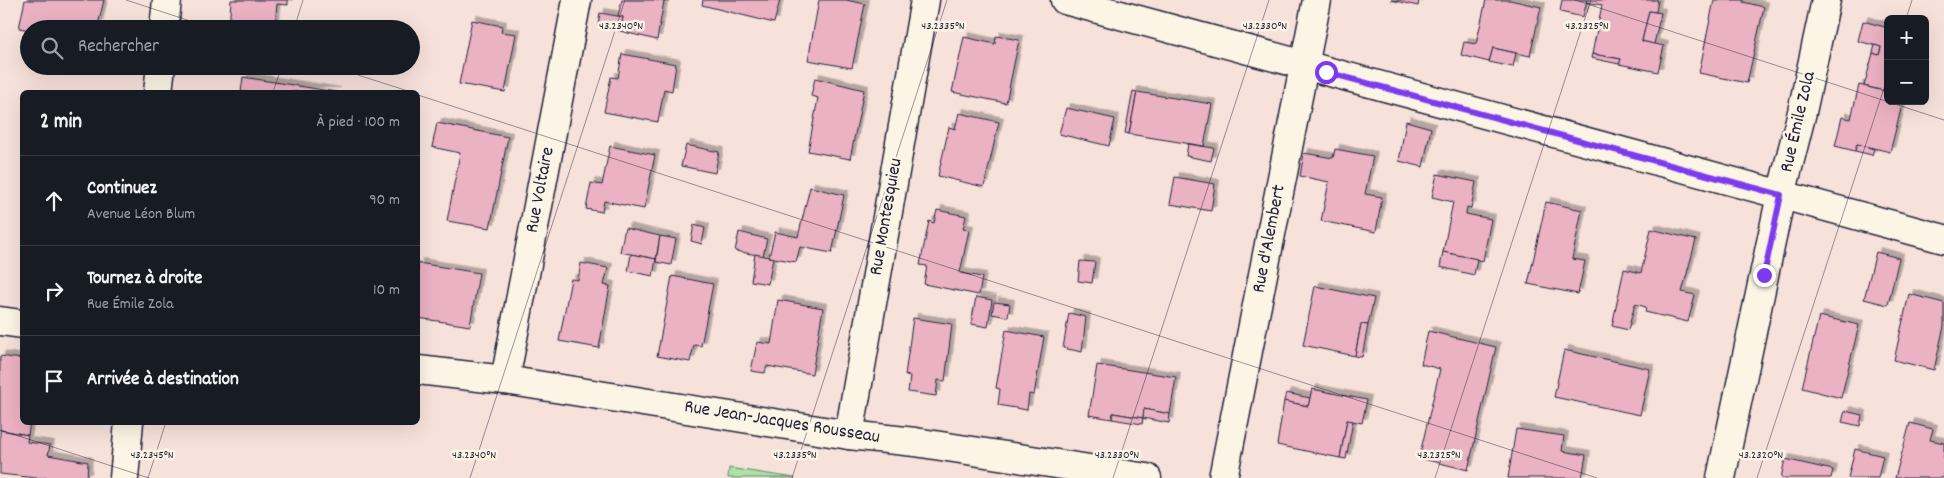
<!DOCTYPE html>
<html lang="fr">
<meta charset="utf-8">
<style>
body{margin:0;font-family:Dekko,sans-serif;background:#242831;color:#f1f3f6}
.controls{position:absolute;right:15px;top:15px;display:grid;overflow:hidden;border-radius:8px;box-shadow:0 5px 20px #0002}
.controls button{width:45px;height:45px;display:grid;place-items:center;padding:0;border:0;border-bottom:1px solid #363941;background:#171b24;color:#f1f3f6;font:25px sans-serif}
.stop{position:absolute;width:15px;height:15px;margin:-11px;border:4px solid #7c3aed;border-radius:50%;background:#fff}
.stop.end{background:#7c3aed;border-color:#fff;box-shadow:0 1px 5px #0008}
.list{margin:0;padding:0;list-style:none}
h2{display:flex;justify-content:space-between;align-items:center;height:65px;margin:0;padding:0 20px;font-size:21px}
h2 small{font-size:16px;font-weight:400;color:#9ea1a6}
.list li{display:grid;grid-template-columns:32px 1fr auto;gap:15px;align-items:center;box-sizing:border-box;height:90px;padding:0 20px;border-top:1px solid #363941}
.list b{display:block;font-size:19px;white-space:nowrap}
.list p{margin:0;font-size:16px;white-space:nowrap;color:#9ea1a6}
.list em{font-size:16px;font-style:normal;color:#9ea1a6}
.icon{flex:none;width:28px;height:28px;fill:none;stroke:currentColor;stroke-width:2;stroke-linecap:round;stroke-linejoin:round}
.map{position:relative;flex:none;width:1944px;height:478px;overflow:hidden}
.search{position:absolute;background:#171b24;box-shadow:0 5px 20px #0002;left:20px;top:20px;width:400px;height:55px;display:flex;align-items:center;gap:12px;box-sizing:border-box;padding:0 18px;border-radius:28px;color:#9ea1a6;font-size:19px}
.panel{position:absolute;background:#171b24;box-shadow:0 5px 20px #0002;left:20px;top:90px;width:400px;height:335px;border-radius:8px}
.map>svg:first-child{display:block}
</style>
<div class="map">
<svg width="1944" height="478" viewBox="0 0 1944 478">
<defs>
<filter id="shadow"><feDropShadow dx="4.5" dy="-4.5" stdDeviation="0" flood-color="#0004"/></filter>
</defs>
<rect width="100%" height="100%" fill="#f7e1db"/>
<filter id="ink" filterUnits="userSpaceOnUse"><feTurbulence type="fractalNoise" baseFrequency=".02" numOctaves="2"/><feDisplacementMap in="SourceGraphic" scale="10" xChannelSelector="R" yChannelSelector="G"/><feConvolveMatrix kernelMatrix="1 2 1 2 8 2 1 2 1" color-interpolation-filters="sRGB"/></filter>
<g filter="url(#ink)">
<path fill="#ace2a4" stroke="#678270" d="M729,468L795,478H728Z"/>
<g fill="#ebb2c3" stroke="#22223b" filter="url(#shadow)">
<path d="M25,0H104L97,29L29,30L19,28Z"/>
<path d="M231,0H288V5L277,4L275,24L285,25L284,29H229Z"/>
<path d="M622,0H670L669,2L664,1L657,40L620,31L623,17L618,16Z"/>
<path d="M703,0H780L774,23L702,5Z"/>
<path d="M819,0H846L865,4L852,68L808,60Z"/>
<path d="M1391,0H1419L1418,6Z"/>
<path d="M1486,0H1510L1541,7L1530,56L1493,48L1489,62L1461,55L1464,42L1476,44Z"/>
<path d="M1562,0H1587L1583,17L1560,12Z"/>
<path d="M1587,0H1658L1656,12L1649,11L1642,41L1664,46L1658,72L1619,64L1621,59L1592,54L1602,5L1586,2Z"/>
<path d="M1714,0H1744L1743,2L1764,7L1747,83L1699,73Z"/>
<path d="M1649,11L1661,13L1654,44L1642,41Z"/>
<path d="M600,13L623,17L620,31L598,25Z"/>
<path d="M472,20L502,26L501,32L516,34L505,92L459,84Z"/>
<path d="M1863,21L1888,28V92L1864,86L1873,53L1879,55L1881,47L1858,41Z"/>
<path d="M996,36L1019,40L1006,103L952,92L964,37L995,44Z"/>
<path d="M1875,45L1881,47L1879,55L1873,53Z"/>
<path d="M1493,48L1516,53L1513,67L1489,62Z"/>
<path d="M622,54L676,64L672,91L664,89L658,122L604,112L611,77L618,78Z"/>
<path d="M1592,54L1621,59L1619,64L1591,58Z"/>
<path d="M243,77L336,92H241Z"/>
<path d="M815,78L864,90L850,159L808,151L818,98L811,96Z"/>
<path d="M1859,85L1888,92V101H1903L1890,152L1857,144L1855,151L1835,146L1842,117L1851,119Z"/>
<path d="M1133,91L1137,92L1129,134L1125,133Z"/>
<path d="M1137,92L1212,104L1204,146L1129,134Z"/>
<path d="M1066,108L1115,119L1109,146L1059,134Z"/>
<path d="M959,113L999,122L984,187L938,176L949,127L955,129Z"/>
<path d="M1406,121L1431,128L1423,167L1399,161Z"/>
<path d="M437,123L508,137L490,228L447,221L460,153L432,147Z"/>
<path d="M1188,144L1214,148L1211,161L1186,156Z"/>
<path d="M1857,144L1874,149L1872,155L1855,151Z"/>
<path d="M686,145L719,152L715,173L681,166Z"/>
<path d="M610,146L655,155L644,209L604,201L602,212L586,209L591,183L602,185Z"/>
<path d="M1335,149L1373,156L1365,194L1382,197L1376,232L1321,221L1329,182L1300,176L1304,153L1333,158Z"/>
<path d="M1437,174L1476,182L1471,208L1467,207L1466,214L1491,219L1483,261L1443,252L1453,202L1432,197Z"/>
<path d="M1175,177L1215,184L1211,211L1170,204Z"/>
<path d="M810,187L844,195L832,253L800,247L796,262L769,257L775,232L798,237Z"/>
<path d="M1546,202L1582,210L1572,259L1585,261L1578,294L1528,284Z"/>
<path d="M937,210L966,216L963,229L969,230L960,273L982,277L979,295L924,284L927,266L920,265L929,221L934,223Z"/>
<path d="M694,225L705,228L702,244L691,241Z"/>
<path d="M625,228L660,236L656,259L620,252Z"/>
<path d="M1651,229L1696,240L1682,292L1695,295L1688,322L1645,312L1646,307L1635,304L1628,330L1612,326L1624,269L1641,273Z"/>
<path d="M739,232L767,239L763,256L735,251Z"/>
<path d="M660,236L676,239L671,265L656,262Z"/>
<path d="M1443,252L1477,259L1474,275L1440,267Z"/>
<path d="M1876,252L1899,258L1888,305L1864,299Z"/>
<path d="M631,254L656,259L653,276L628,271Z"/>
<path d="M755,254L773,258L768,284L751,281Z"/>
<path d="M1080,261L1095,262L1092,283L1078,281Z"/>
<path d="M418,263L479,273L470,326L418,318Z"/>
<path d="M581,263L608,268L604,285L610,286L599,348L559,341L571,279L578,280Z"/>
<path d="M672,276L713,284L701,346L694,345L690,362L657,356Z"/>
<path d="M1315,286L1374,298L1368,325L1361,324L1355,356L1303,345Z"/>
<path d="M1909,294L1944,303V326L1934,370L1894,360Z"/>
<path d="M976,297L992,300L988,327L971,324Z"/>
<path d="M778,300L823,308L812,374L767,366L765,373L751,371L757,342L771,344Z"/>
<path d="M994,302L1010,304L1008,317L992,314Z"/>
<path d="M1069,313L1086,317L1082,352L1063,348Z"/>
<path d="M1819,316L1859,325L1841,398L1802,388Z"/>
<path d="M913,318L952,324L945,381L938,380L936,396L908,392L910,376L905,375Z"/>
<path d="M1361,324L1368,325L1362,357L1355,356Z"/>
<path d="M1006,330L1044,337L1034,395L1029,394L1027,410L998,405L1000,389L996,388Z"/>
<path d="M1428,331L1496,347L1468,470L1419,458L1440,369L1421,364Z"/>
<path d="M1564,350L1650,369L1640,415L1554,397Z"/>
<path d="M0,356L22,359V422H30L28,435L0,430Z"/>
<path d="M1097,365L1176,377L1170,414L1144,409L1143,418L1113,413L1112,419L1089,415Z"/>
<path d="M1312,389L1367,400L1362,423L1347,420L1340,458L1277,445L1284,401L1308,406Z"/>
<path d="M1286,393L1310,398L1308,406L1284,401Z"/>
<path d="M1144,409L1170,414L1169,423L1143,418Z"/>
<path d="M1845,411L1862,415L1860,426L1842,422Z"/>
<path d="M1113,413L1143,418L1142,424L1112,419Z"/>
<path d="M1347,420L1353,421L1346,459L1340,458Z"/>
<path d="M1910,423L1933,429L1930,440L1944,443V478H1895Z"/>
<path d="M1516,429L1564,436L1562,451L1586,455L1582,478H1508Z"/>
<path d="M0,430L28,435L27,442L50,445L48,455L88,462L87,478H36L0,474Z"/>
<path d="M1855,449L1883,456L1878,478H1848Z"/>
<path d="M1785,459L1833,470L1831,478H1781Z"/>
</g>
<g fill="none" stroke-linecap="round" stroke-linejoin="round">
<g stroke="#22223b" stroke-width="31">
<g id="minor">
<path d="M1065,0L1944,239"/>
<path d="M0,321L22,324"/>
<path d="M418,370L505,380L849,435L915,442L1147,478"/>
<path d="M505,380L577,0"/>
<path d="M849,435L925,0"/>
<path d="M1223,478L1317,0"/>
<path d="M1721,478L1781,195L1802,112L1826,0"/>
</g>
</g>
<g stroke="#22223b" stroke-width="31">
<g id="primary">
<path d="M164,29L167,0"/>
<path d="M158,92L161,66"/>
<path d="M124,478L129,422"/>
</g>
</g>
<use href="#minor" stroke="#fcf5e5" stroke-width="28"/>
<use href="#primary" stroke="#fcf5e5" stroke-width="28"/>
</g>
</g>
<g fill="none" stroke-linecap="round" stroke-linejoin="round" filter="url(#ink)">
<path stroke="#7c3aed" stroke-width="6" d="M1326,72L1781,195L1764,275"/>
</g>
<path fill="none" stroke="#22223b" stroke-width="1" stroke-opacity="0.45" d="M126,0L215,29M1575,0L1944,120M1906,19L1912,0M294,29L303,0M330,66L411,92M273,92L282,66M418,95L1597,478M0,430L149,478M148,478L166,422M470,478L625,0M792,478L947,0M1113,478L1269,0M1435,478L1591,0M1757,478L1888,76"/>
<g text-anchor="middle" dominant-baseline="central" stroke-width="5" stroke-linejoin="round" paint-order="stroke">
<g font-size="19" fill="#22223b" stroke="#fcf5e5">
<text transform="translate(1799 122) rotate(-77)">Rue Émile Zola</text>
<text transform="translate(541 190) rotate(-79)">Rue Voltaire</text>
<text transform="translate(887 217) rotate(-80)">Rue Montesquieu</text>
<text transform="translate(1270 239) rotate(-79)">Rue d'Alembert</text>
<text transform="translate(782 423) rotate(9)">Rue Jean-Jacques Rousseau</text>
</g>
</g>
<g font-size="12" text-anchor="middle" fill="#22223b" stroke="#fcf5e5" stroke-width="5" stroke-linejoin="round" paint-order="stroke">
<text x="621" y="29">43.2340°N</text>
<text x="943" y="29">43.2335°N</text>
<text x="1265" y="29">43.2330°N</text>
<text x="1587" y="29">43.2325°N</text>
<text x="152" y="458">43.2345°N</text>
<text x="474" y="458">43.2340°N</text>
<text x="795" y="458">43.2335°N</text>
<text x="1117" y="458">43.2330°N</text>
<text x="1439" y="458">43.2325°N</text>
<text x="1761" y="458">43.2320°N</text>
</g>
</svg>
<div class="controls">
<button>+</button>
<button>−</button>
</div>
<div class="stop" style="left:1326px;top:72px"></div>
<div class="stop end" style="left:1764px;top:275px"></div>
<div class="search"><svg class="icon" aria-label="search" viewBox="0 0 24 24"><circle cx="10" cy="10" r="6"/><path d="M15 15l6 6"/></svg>Rechercher</div>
<section class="panel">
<h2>2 min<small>À pied · 100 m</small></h2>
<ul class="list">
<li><svg class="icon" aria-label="ahead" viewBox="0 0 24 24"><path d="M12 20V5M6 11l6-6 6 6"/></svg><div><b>Continuez</b><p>Avenue Léon Blum</p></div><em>90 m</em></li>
<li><svg class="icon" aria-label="right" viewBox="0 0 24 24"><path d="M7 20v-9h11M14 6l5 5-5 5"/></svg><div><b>Tournez à droite</b><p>Rue Émile Zola</p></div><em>10 m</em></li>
<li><svg class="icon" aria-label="arrive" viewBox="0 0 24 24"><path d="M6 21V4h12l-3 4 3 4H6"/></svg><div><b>Arrivée à destination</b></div></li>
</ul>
</section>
</div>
